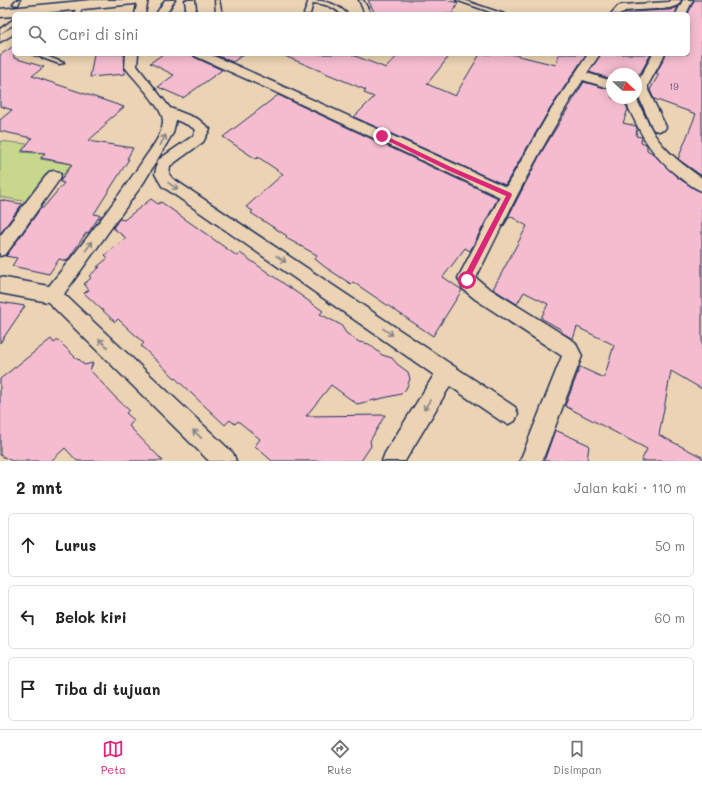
<!DOCTYPE html>
<html lang="id">
<meta charset="utf-8">
<style>
body{margin:0;font-family:Mali,sans-serif;background:#f2f2f2;color:#222}
.compass{position:absolute;left:606px;top:68px;width:36px;height:36px;border-radius:50%;background:#fff;box-shadow:0 2px 10px #0003;rotate:112deg}
.stop{position:absolute;width:12px;height:12px;margin:-9px;border:3px solid #db2777;border-radius:50%;background:#fff}
.stop.end{background:#db2777;border-color:#fff;box-shadow:0 1px 4px #0008}
.list{margin:0;padding:0;list-style:none}
h2{display:flex;justify-content:space-between;align-items:center;height:52px;margin:0;padding:0 16px;font-size:17px}
h2 small{font-size:13px;font-weight:400;color:#767676}
.list li{display:grid;grid-template-columns:26px 1fr auto;gap:12px;align-items:center;box-sizing:border-box;height:64px;margin:0 8px 8px;padding:0 8px;border:1px solid #e0e0e0;border-radius:6px}
.list b{display:block;font-size:15px;white-space:nowrap}
.list em{font-size:13px;font-style:normal;color:#767676}
.icon{flex:none;width:22px;height:22px;fill:none;stroke:currentColor;stroke-width:2;stroke-linecap:round;stroke-linejoin:round}
.map{position:relative;flex:none;width:702px;height:461px;overflow:hidden}
.search{position:absolute;background:#fff;box-shadow:0 2px 10px #0003;left:12px;right:12px;top:12px;height:44px;display:flex;align-items:center;gap:10px;box-sizing:border-box;padding:0 14px;border-radius:6px;color:#767676;font-size:15px}
.sheet{height:268px;background:#fff}
nav{display:flex;justify-content:space-around;align-items:center;box-sizing:border-box;height:56px;border-top:1px solid #e0e0e0;background:#fff;font-size:11px;color:#767676}
nav a{display:grid;justify-items:center;gap:2px}
nav .on{color:#db2777}
.map>svg:first-child{display:block}
</style>
<div class="map">
<svg width="702" height="461" viewBox="0 0 702 461">
<rect width="100%" height="100%" fill="#ebd3b3"/>
<filter id="ink" filterUnits="userSpaceOnUse"><feTurbulence type="fractalNoise" baseFrequency=".025" numOctaves="2"/><feDisplacementMap in="SourceGraphic" scale="8" xChannelSelector="R" yChannelSelector="G"/><feConvolveMatrix kernelMatrix="1 2 1 2 8 2 1 2 1" color-interpolation-filters="sRGB"/></filter>
<g filter="url(#ink)">
<path fill="#c7d78c" stroke="#718375" d="M0,141L27,144L21,152L36,153L44,142L52,143L40,159L71,164L64,174L51,173L28,202L0,197Z"/>
<g fill="#f5bcd0" stroke="#1b2f5e">
<path d="M368,0H447L458,3L452,14H375Z"/>
<path d="M694,0H702V176L678,159L696,114L654,99L650,90L659,74H656L666,54H688V14Z"/>
<path d="M678,7L675,14H624L626,12L670,10Z"/>
<path d="M14,46V58L44,67L32,76L124,107L105,123L107,124L88,141L133,148L127,159H129L94,214L102,216L100,218L99,217L88,233H86L67,261L59,259L49,274L12,266L17,258L5,256L7,255L41,208H43L64,183L60,182L72,164L41,158L45,153L22,151L32,138L0,131V120L12,110L0,106V55Z"/>
<path d="M94,54H124L125,74L90,77Z"/>
<path d="M163,54H192L194,57L222,70L183,98L158,87L174,75L150,63Z"/>
<path d="M213,54H244L233,62Z"/>
<path d="M280,54H350L386,68L399,54H415L421,56L423,54H451L427,84L455,96L480,54H511L556,65L559,54H586L548,112L505,185L354,117L374,97L364,93L366,90Z"/>
<path d="M601,54H651L640,74H612V79L589,72Z"/>
<path d="M584,82L612,90V98L624,101L628,109L623,123L636,126L637,128L636,136L642,137L641,142L646,144L647,146V150L652,153L677,177L695,189L702,192V389L671,371L659,435L702,457V461H641L647,449L565,406L580,367L604,378L614,345L577,327L573,339L561,332L562,330L541,318L548,304L524,292L517,304L493,289L527,226L510,216L503,227L541,153Z"/>
<path d="M278,95L498,198L470,251L465,248L443,277L462,290L433,336L353,282L351,284L325,267L315,259L317,255L286,238L287,236L251,213L253,211L246,207L283,174L258,157L256,159L223,137Z"/>
<path d="M151,199L158,204L161,202L237,256L240,253L323,311L320,314L341,325L346,333L359,342L369,344L382,355L392,358L397,364L408,372L410,379L406,389L401,394L357,404L331,385L306,416L385,415L370,441L371,446L361,461H272L255,446L260,439L238,421L235,424L230,420L225,425L141,346L144,343L118,319L115,322L84,293L89,290L84,284L91,278L89,276L100,267H97L108,258L105,255L126,238L113,228L119,219L124,220Z"/>
<path d="M0,200L22,204L0,234Z"/>
<path d="M0,302L25,306L0,343Z"/>
<path d="M51,339L54,343L58,340L78,360L79,359L84,365L93,363L90,370L115,397L129,410L126,413L134,420L129,426L163,461H77L65,448L51,461H12L0,455V379Z"/>
<path d="M555,430L589,445L587,461H544Z"/>
</g>
<g fill="none" stroke-linecap="round" stroke-linejoin="round">
<g stroke="#1b2f5e" stroke-width="3">
<g id="lane">
<path d="M16,0H20L18,5L13,4Z"/>
<path d="M215,0H219L222,14H216Z"/>
<path d="M309,0C323,0 337,3 347,14H341C333,6 324,4 313,3L310,14H304Z"/>
<path d="M359,0H363L371,14H365Z"/>
<path d="M456,0H463L504,14H496Z"/>
<path d="M78,4L83,5L80,14H74Z"/>
<path d="M14,19V24L0,34V29Z"/>
<path d="M32,54H41L64,63L59,64Z"/>
</g>
</g>
<g stroke="#1b2f5e" stroke-width="3">
<g id="street">
<path d="M138,0H148L145,14H135Z"/>
<path d="M165,0H175L166,14H156Z"/>
<path d="M185,0H195L196,9L191,14H180L186,8Z"/>
<path d="M671,0H681L678,5L670,8L625,11L622,14H611L618,6L622,5L668,2Z"/>
<path d="M683,0H693L686,14H676Z"/>
<path d="M14,26V34L0,42V34Z"/>
<path d="M126,54H138L137,66L170,108L198,119L210,129L203,142L170,166L169,174L172,178L515,407L518,414L515,421L508,424L501,421L450,386L405,461H382L385,453L434,375L162,186L155,174L158,160L193,136L196,130L188,125L176,120L173,133L144,182L64,294L233,453L236,461H209L48,302L0,293V277L49,286C81,246 113,205 142,162C149,151 163,135 163,121C164,109 133,78 125,67Z"/>
<path d="M193,54H209L242,68L506,187L549,113L588,54H600L587,73L612,81V89L583,80C542,143 509,211 476,278L487,287L575,342L582,356L542,461H520L562,356L475,299L463,289L458,278L500,197L273,91L195,56Z"/>
<path d="M653,54H665L648,85V90L666,127L664,130L659,131L654,130L652,127L636,90V85Z"/>
<path d="M624,98H636C642,110 647,122 654,134C666,152 684,166 702,178V191C693,188 686,181 678,176C649,154 639,130 624,98Z"/>
<path d="M54,171L59,172L61,176L59,180L6,254L0,256V236L49,172Z"/>
</g>
</g>
<g stroke="#1b2f5e" stroke-width="3">
<path id="highway" d="M91,0H141L139,3L134,4L33,14H14V16L0,17V9Z"/>
</g>
<use href="#lane" fill="#ebd3b3" fill-rule="evenodd"/>
<use href="#street" fill="#ebd3b3" fill-rule="evenodd"/>
<use href="#highway" fill="#ebd3b3" fill-rule="evenodd"/>
</g>
<defs><path id="oneway-shaft" d="M-6 0H5M1.5-3L5.5 0L1.5 3" fill="none" stroke-width="1.6" stroke-linecap="round" stroke-linejoin="round"/></defs>
<g stroke="#838188">
<use href="#oneway-shaft" transform="translate(163 140) rotate(-62)"/>
<use href="#oneway-shaft" transform="translate(173 186) rotate(34)"/>
<use href="#oneway-shaft" transform="translate(89 246) rotate(-54)"/>
<use href="#oneway-shaft" transform="translate(281 259) rotate(34)"/>
<use href="#oneway-shaft" transform="translate(388 332) rotate(34)"/>
<use href="#oneway-shaft" transform="translate(103 343) rotate(-136)"/>
<use href="#oneway-shaft" transform="translate(427 405) rotate(121)"/>
<use href="#oneway-shaft" transform="translate(197 434) rotate(-136)"/>
</g>
</g>
<path fill="#db2777" d="M380,135H384L451,167L511,193L512,195L471,276L470,282H465L464,276L506,196L447,170L380,137Z"/>
<g text-anchor="middle" dominant-baseline="central" stroke-width="4" stroke-linejoin="round" paint-order="stroke">
<g font-size="9" fill="#52527a">
<text x="674" y="86">19</text>
</g>
</g>
</svg>
<svg class="compass" viewBox="-18 -18 36 36"><path d="M0-13l5 13h-10z" fill="#e53935"/><path d="M0 13l5-13h-10z" fill="#767676"/></svg>
<div class="stop" style="left:467px;top:280px"></div>
<div class="stop end" style="left:382px;top:136px"></div>
<div class="search"><svg class="icon" aria-label="search" viewBox="0 0 24 24"><circle cx="10" cy="10" r="6"/><path d="M15 15l6 6"/></svg>Cari di sini</div>
</div>
<section class="sheet">
<h2>2 mnt<small>Jalan kaki · 110 m</small></h2>
<ul class="list">
<li><svg class="icon" aria-label="ahead" viewBox="0 0 24 24"><path d="M12 20V5M6 11l6-6 6 6"/></svg><div><b>Lurus</b></div><em>50 m</em></li>
<li><svg class="icon" aria-label="left" viewBox="0 0 24 24"><path d="M17 20v-9H6M10 6l-5 5 5 5"/></svg><div><b>Belok kiri</b></div><em>60 m</em></li>
<li><svg class="icon" aria-label="arrive" viewBox="0 0 24 24"><path d="M6 21V4h12l-3 4 3 4H6"/></svg><div><b>Tiba di tujuan</b></div></li>
</ul>
</section>
<nav>
<a class="on"><svg class="icon" aria-label="map" viewBox="0 0 24 24"><path d="M3 6l6-2 6 2 6-2v14l-6 2-6-2-6 2zM9 4v14M15 6v14"/></svg>Peta</a>
<a><svg class="icon" aria-label="directions" viewBox="0 0 24 24"><path d="M12 3l9 9-9 9-9-9zM9 14v-3h6M13 9l2 2-2 2"/></svg>Rute</a>
<a><svg class="icon" aria-label="saved" viewBox="0 0 24 24"><path d="M7 4h10v16l-5-4-5 4z"/></svg>Disimpan</a>
</nav>
